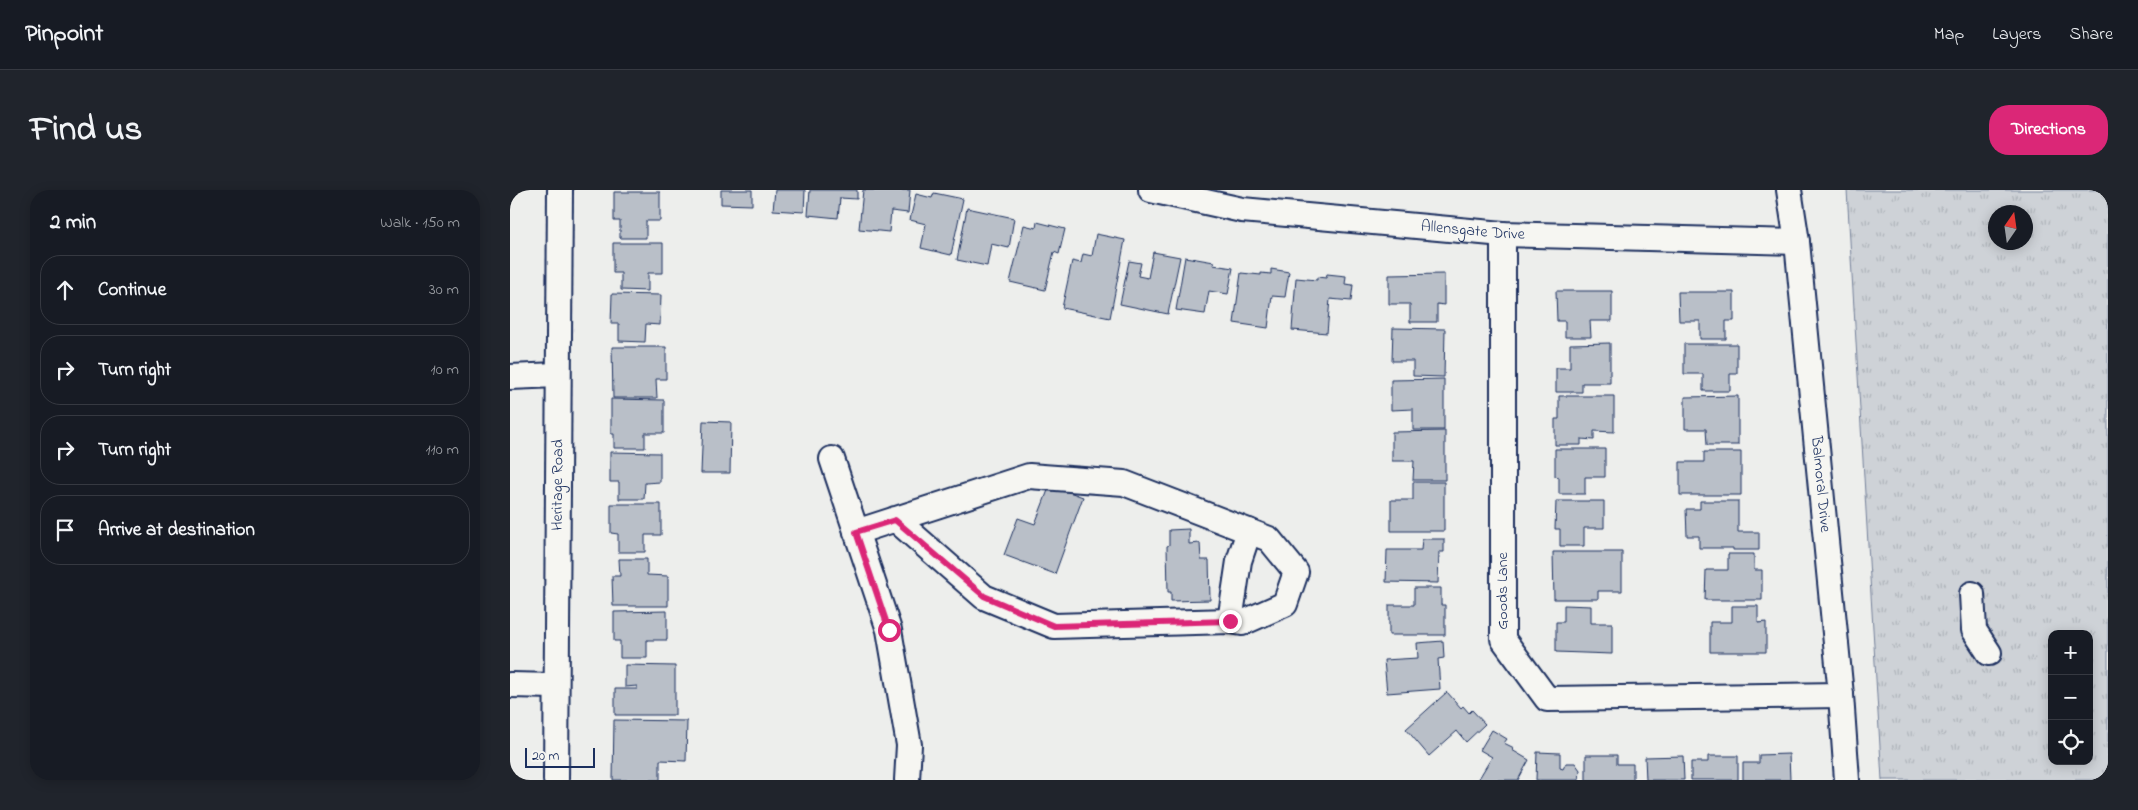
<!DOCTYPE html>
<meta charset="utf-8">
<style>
body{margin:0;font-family:"Indie Flower",sans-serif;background:#20242c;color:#f1f3f6}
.controls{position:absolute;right:15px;bottom:15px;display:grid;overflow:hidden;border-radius:10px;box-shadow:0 2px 12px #0003}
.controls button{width:45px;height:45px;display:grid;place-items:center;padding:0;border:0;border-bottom:1px solid #363941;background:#171b24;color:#f1f3f6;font:25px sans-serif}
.compass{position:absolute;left:1478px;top:15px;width:45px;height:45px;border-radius:50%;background:#171b24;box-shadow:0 2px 12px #0003;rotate:13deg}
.scale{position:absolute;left:15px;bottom:12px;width:70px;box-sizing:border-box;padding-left:5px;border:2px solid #1b2f5e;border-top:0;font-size:14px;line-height:18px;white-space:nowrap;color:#1b2f5e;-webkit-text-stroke:4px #f6f6f2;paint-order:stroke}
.stop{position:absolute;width:15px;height:15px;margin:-11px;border:4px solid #db2777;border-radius:50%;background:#fff}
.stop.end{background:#db2777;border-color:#fff;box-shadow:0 1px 5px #0008}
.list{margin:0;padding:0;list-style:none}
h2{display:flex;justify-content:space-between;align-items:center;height:65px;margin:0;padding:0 20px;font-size:21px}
h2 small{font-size:16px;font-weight:400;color:#9ea1a6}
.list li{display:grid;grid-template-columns:32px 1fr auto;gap:15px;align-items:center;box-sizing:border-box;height:70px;margin:0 10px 10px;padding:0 10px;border:1px solid #363941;border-radius:20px}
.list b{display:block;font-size:19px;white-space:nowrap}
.list em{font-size:16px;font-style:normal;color:#9ea1a6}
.icon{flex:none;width:28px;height:28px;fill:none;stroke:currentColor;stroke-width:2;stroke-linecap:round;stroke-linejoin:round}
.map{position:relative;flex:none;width:1598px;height:590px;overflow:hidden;border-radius:20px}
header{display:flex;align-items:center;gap:30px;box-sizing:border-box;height:70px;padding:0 25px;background:#171b24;border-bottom:1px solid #363941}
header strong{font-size:24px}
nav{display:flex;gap:28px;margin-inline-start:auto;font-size:18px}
.intro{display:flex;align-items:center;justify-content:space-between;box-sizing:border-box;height:120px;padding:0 30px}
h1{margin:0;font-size:35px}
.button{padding:12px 22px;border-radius:20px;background:#db2777;color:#fff;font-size:18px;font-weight:700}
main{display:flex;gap:30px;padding:0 30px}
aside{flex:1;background:#171b24;border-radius:20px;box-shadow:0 2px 12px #0003}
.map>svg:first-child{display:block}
</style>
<header>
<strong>Pinpoint</strong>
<nav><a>Map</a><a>Layers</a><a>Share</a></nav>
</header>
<div class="intro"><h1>Find us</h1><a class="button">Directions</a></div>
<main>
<aside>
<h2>2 min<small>Walk · 150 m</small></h2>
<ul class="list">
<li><svg class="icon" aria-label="ahead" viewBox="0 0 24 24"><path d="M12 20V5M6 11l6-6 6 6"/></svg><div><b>Continue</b></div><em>30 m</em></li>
<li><svg class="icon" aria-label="right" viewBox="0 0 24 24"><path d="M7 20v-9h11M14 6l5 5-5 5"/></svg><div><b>Turn right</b></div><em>10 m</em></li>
<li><svg class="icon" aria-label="right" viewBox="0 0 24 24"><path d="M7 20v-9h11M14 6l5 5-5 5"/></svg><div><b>Turn right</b></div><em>110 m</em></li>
<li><svg class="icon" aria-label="arrive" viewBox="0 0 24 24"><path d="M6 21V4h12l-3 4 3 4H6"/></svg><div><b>Arrive at destination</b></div></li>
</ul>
</aside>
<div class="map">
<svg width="1598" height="590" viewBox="0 0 1598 590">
<defs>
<pattern id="grass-tufts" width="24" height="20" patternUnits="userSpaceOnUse" patternTransform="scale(1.25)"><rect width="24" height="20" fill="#ced2d7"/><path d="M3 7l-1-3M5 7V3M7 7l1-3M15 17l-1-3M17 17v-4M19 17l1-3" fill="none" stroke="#b0b5bb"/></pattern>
</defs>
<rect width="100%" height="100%" fill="#edeeec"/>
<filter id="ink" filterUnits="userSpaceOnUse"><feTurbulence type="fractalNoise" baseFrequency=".02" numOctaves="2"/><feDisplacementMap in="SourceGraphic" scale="10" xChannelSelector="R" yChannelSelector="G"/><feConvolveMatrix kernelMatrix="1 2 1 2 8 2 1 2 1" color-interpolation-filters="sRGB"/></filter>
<g filter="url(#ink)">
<path fill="url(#grass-tufts)" stroke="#74809a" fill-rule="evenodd" d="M1337,0H1598V590H1372ZM1486,22H1516V52H1486ZM1542,444H1579V571H1542Z"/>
<g fill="#b9bfc8" stroke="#1b2f5e">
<path d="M211,0H242V15L211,14Z"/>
<path d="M265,0H295L294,22L263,20Z"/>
<path d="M300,0H347V9L330,8L328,28L298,25Z"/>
<path d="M353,0H400L398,23L381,21L379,42L349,39Z"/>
<path d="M104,2H150V31H136V48H110V31H104Z"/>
<path d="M424,3L453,9L441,65L411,58L416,34L400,30L406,4L422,8Z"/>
<path d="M457,18L504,28L499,58L481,54L477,76L447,70Z"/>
<path d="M527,32L555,39L549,64L544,62L535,100L500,92L514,35L526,38Z"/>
<path d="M586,44L615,50L600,128L552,118L562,71L571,73L573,64L582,66Z"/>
<path d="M103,53H153V83H138V101L111,100V83H103Z"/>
<path d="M643,62L670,67L658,124L610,114L619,71L631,73L628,86L638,88Z"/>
<path d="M675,67L704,72L703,75L723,78L718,104L699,101L695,124L666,120Z"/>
<path d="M761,79L779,82L775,107L762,106L758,138L724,133L731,83L751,85V83L761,84Z"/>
<path d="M817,84L836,86L835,94L843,95L841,111L820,109L817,143L782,140L786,88L807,90V87L816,88Z"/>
<path d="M934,84V115L927,114V132H900V114H879V85Z"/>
<path d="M1046,101H1102V131H1080L1081,147H1055V131H1047Z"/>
<path d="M1168,102H1224V131H1216V149H1190V131H1169Z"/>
<path d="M102,104L151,105L150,135L136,134L135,152L109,151V134H101Z"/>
<path d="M883,138L935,139L934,187L903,186V171H882Z"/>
<path d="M1100,153V193H1072V202H1046V178H1060V154Z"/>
<path d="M1174,154H1227V184H1220V201H1193V184H1174Z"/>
<path d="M102,157H156V189H146L147,208H103Z"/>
<path d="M934,189V240H903V219L881,220V190Z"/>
<path d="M1049,206H1104V242L1084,241V250L1071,249V255H1045V229H1049Z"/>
<path d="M1228,206V255H1197L1196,239H1175V207Z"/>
<path d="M101,209L154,210V243H135V258H104V244H101Z"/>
<path d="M193,231L221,232L220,283H191Z"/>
<path d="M935,241V290H903L904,271H882V242Z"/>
<path d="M1045,259H1095V287H1075V304H1049V287L1045,286Z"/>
<path d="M100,262L150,263V292L135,293L134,309H109V292H100Z"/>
<path d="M1194,262H1231V305H1170V272H1194Z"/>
<path d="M903,292H934V341H881V310H903Z"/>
<path d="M540,295L573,307L545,384L494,365L508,328L525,334Z"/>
<path d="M1046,311H1094V338H1074V356H1050V339H1045Z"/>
<path d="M1190,311H1228V342H1249V360H1223V358H1189V346H1177L1176,319H1190Z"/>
<path d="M101,314H151V345H135V362H108V344L101,343Z"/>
<path d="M679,339V354L690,353L691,370H699L700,410L661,411V402H658L657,356L659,355V340Z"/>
<path d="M912,349H934V362H929L928,393L876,392L877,360H911Z"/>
<path d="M1043,362H1112V401H1088V409H1044Z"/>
<path d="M1218,364H1244V380H1252V410H1195L1196,380H1218Z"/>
<path d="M109,369H137V385L158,386V416H103L102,386H110Z"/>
<path d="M904,398H931V415H935V445H879V415H904Z"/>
<path d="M1054,415L1081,416V433H1102V464L1046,462V432H1054Z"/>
<path d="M1222,416H1248V433L1256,432V462H1200V432H1222Z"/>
<path d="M157,421V450H137V468H110V451H104V422Z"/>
<path d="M933,451L934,468L928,469L930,499L877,503L874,470L908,468L907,453Z"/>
<path d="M115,475L165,476V525H105V499H127V496L115,497Z"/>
<path d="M937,502L951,518L953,516L959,523L962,520L975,534L956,552L947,541L919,566L896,539Z"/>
<path d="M104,530L177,531L176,571L150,570V590H103Z"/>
<path d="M982,540L997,549L994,553L1004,558L1002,560L1019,570L1008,590H968L982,567L970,560Z"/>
<path d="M1027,562L1050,563V578L1053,579L1056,573H1065L1070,580L1069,590H1026Z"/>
<path d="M1279,564L1280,590H1233V573H1249V565Z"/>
<path d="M1076,565H1107V574H1123V590H1076Z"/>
<path d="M1173,566L1174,590H1136L1135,567Z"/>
<path d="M1198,566H1228V590H1181V572H1198Z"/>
</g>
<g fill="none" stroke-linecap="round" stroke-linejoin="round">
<g stroke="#1b2f5e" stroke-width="28">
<g id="minor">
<path id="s1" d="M641,0L732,20L993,44L1287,52"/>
<path id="s2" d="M1279,0L1287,52L1331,505L1337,590"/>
<path d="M993,44V449L1037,509L1331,505"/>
<path d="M0,187L47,185"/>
<path d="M322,269L379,440L399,555L397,590"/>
<path d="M346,342L519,286L614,293L759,349L786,382L775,414L732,433L720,431L544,436L474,407L385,329"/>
<path d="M1462,404L1464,440L1479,463"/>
<path d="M720,431L729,371L739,341"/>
<path d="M0,495L45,496"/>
<path id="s3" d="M46,590L50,0"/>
</g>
</g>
<use href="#minor" stroke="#f6f6f2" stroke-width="24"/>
</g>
</g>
<g fill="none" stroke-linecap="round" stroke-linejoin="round" filter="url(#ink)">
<path stroke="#db2777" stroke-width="6" d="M379,440L346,342L385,330L474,406L544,436L720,431"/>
</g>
<g text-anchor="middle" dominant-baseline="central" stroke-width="4" stroke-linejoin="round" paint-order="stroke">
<g font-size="16" fill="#1b2f5e" stroke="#f6f6f2">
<text stroke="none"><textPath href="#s1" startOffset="325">Allensgate Drive</textPath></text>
<text stroke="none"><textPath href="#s3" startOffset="295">Heritage Road</textPath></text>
<text stroke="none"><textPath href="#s2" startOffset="296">Balmoral Drive</textPath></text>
<text transform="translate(993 401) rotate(-90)">Goods Lane</text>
</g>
</g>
</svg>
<div class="controls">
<button>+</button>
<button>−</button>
<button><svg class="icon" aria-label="locate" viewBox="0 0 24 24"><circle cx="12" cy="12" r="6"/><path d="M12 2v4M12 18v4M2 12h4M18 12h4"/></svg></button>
</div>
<svg class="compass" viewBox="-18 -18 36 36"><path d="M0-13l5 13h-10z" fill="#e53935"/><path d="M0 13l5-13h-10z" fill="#9ea1a6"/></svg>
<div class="scale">20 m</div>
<div class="stop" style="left:379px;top:440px"></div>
<div class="stop end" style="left:720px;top:431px"></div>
</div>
</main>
